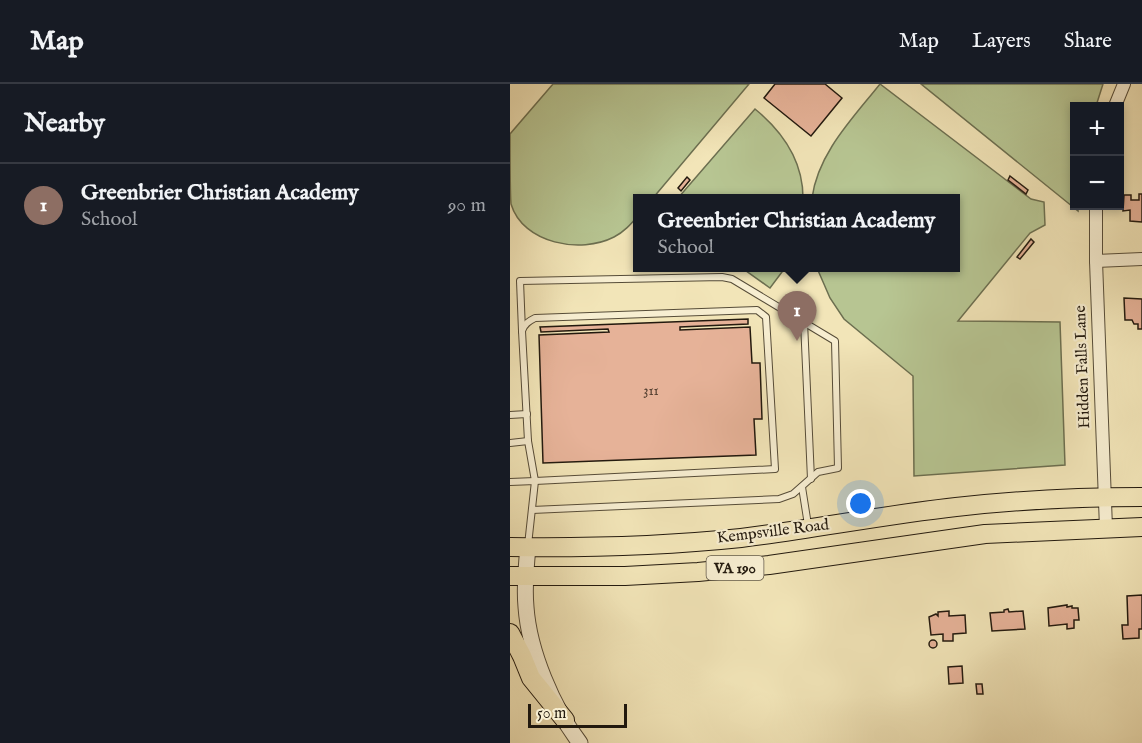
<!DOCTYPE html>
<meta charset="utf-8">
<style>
body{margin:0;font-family:"IM FELL English",serif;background:#242831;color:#f1f3f6}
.controls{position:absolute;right:18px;top:18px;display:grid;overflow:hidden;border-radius:0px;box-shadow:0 3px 9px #0003}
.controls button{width:54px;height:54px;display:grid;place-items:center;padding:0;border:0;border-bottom:2px solid #363941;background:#171b24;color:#f1f3f6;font:30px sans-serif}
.scale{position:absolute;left:18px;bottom:15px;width:99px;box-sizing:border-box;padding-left:6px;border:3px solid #22190e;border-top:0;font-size:16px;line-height:21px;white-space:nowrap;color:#22190e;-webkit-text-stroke:4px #f7eed1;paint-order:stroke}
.you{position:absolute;left:351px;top:420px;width:21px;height:21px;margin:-15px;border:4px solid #fff;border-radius:50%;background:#1a73e8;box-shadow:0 0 0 9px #1a73e833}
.badge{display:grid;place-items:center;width:39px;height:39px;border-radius:50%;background:#c59692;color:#fff;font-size:20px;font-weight:700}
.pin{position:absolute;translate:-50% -50px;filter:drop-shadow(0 2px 3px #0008)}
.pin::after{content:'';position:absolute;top:32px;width:21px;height:18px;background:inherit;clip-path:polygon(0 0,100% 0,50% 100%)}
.popup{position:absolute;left:123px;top:110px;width:327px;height:78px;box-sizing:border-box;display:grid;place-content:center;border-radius:0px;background:#171b24;filter:drop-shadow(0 2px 4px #0005);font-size:20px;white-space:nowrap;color:#9ea1a6}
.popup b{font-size:22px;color:#f1f3f6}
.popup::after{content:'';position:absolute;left:50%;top:100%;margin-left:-12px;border:12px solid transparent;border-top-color:#171b24}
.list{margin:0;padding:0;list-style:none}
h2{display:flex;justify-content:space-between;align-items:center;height:78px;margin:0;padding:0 24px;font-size:26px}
h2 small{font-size:20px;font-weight:400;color:#9ea1a6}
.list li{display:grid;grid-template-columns:39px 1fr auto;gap:18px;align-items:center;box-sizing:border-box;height:84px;padding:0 24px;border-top:2px solid #363941}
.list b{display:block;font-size:22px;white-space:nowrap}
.list p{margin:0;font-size:20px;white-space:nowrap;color:#9ea1a6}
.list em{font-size:20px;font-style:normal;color:#9ea1a6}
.map{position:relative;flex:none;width:632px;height:659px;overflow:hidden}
header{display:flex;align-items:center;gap:36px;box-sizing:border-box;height:84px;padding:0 30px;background:#171b24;border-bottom:2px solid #363941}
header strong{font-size:28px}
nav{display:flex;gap:33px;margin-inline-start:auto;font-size:21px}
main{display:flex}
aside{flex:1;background:#171b24}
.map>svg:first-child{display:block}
</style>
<header>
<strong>Map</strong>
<nav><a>Map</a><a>Layers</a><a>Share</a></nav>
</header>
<main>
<aside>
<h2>Nearby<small></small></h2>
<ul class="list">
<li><span class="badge" style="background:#8d6e63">1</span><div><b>Greenbrier Christian Academy</b><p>School</p></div><em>90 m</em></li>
</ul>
</aside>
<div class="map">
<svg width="632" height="659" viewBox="0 0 632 659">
<rect width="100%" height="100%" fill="#f2e5b8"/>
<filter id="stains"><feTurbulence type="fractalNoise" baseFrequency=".00333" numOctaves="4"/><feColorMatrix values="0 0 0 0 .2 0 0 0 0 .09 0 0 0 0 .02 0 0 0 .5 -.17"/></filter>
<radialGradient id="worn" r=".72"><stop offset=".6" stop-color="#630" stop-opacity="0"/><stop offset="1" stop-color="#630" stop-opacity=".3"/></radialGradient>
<g fill="#b7c592" stroke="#6c6f50" stroke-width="1.5">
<path d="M43,0H239L143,114L128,115V132C121,140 114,148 104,153C71,170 13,160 1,120C0,108 0,66 0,50Z"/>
<path d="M370,0L521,115L534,118L535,141L520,149L448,237L550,238L555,381L404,392L403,292L334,235L320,214L307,184H446V115L302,114C308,69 343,34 370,0Z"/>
<path d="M411,0H593L586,22H564V122H568V127Z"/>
<path d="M245,25C273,48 293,77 293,114H168Z"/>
<path d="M232,184H275L260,204Z"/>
</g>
<g fill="#e6b298" stroke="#22190e" stroke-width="1.5">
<path d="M265,0H315L332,14L301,52L254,14Z"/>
<path d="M500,92L518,106L516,110L498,96Z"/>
<path d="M177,93L180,96L171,107L168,104Z"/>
<path d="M629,110H632V138L620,137V126L613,127L614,111H621V116H629Z"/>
<path d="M521,155L524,158L510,175L507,173Z"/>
<path d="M614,214L632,215V245H628V240H624L622,236H615Z"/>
<path d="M238,235V240L170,243V246L240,243L242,279H250L252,335H244L246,371L33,379L29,251L99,248L98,245L31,248L30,243Z"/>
<path d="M632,511V545H629V554L613,555L612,541H618L617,512Z"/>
<path d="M557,521V523L562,522V524H568L569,536H564V544L557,545V540L539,542L538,524Z"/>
<path d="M498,525L499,528L513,527L515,545L482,547L480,529L494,528V526Z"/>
<path d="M439,527V532L455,531L456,549L443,550V557H433V550L421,551L419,533L426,530L428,532V528Z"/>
<circle cx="423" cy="560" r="4"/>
<path d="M452,582L453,599L439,600L438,583Z"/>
<path d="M466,600H472L473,610H467Z"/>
</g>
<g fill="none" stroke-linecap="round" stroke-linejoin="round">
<g stroke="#564c38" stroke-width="8">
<g id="service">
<path d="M247,226L256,233L265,385L25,397L18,357L12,247C14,240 19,237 25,234Z"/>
<path d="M294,238L301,395"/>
<path d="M12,247L10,197L212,193L222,195L325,257L328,384L308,388L283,410L269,415L22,426"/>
<path d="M0,331L17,330"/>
<path d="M0,359L18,357"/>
<path d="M0,398L25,397L18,461"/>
<path d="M292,403L298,441"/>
</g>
</g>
<g stroke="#564c38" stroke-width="14">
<g id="minor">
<path d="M605,22L614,0"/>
<path d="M586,122V177L596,444"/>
<path d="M586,177L632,175"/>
</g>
</g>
<g stroke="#564c38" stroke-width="17">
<path id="tertiary" d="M18,463C16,483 14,503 16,523C19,567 43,624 70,659"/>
</g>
<g stroke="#22190e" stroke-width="20">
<g id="primary">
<path d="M0,463C77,464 154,462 231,454C303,445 374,431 446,423C508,416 570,413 632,413"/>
<path d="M0,492H115L188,488L259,481L475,450L632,443"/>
<path d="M0,549L12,572L21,594L55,636"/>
</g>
</g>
<use href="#service" stroke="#f7eed1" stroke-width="6"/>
<use href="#minor" stroke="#f7eed1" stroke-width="12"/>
<use href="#tertiary" stroke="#f7eed1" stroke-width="15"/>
<use href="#primary" stroke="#f2e5b8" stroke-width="18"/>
</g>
<g text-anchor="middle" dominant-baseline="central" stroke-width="4.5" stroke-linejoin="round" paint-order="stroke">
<g font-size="14" fill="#533f30">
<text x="141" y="307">311</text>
</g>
<rect fill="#f7eed1" stroke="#625948" stroke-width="1.5" x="196.5" y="472" width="57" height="24" rx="4.5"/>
<g font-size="15" font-weight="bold" fill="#22190e">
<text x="225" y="484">VA 190</text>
</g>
<g font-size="16" fill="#22190e" stroke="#f7eed1">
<text transform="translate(573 283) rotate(-92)">Hidden Falls Lane</text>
<text transform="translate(263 448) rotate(-7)">Kempsville Road</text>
</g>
</g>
<rect width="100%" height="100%" filter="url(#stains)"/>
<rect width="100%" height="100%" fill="url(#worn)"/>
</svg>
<div class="controls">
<button>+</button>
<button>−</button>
</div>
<div class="scale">50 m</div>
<div class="you"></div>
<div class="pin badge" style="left:287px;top:257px;background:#8d6e63">1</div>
<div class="popup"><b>Greenbrier Christian Academy</b>School</div>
</div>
</main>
